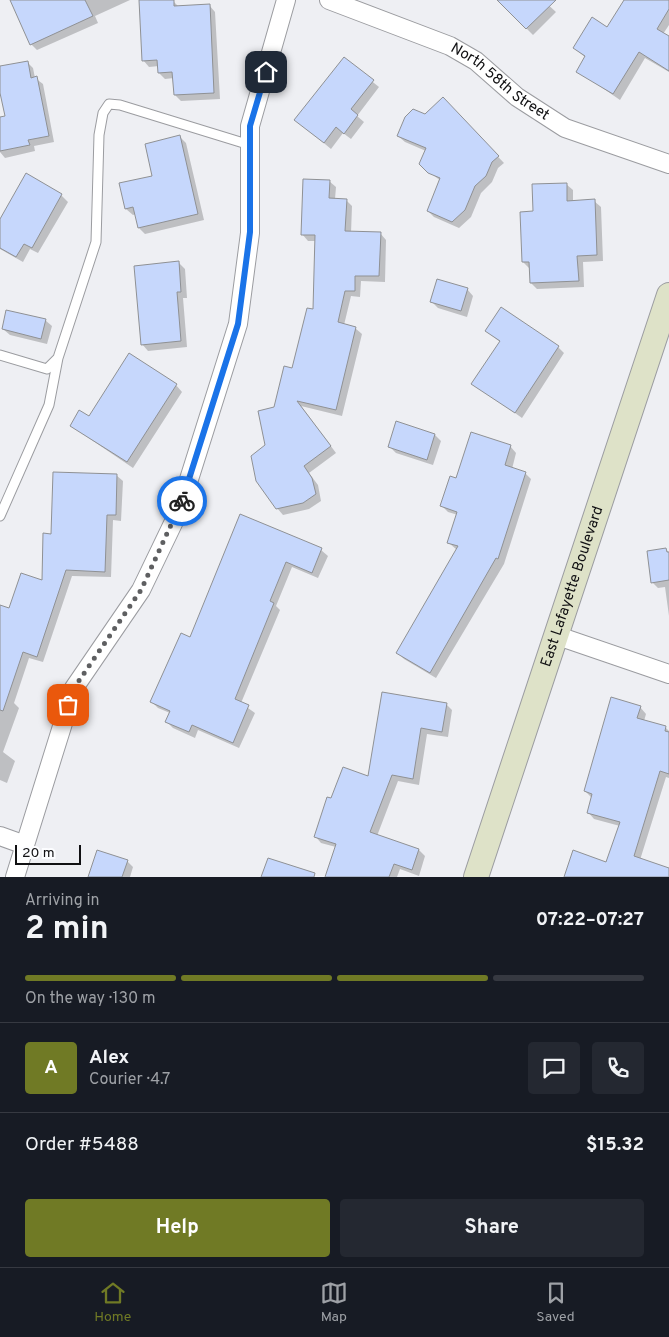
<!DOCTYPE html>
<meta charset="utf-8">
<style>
:root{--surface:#171b24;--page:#242831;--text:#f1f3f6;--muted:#9ea1a6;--line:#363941;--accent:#707a25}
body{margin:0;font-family:Overpass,sans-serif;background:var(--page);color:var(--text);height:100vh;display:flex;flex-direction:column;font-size:19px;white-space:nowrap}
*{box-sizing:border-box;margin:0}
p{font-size:16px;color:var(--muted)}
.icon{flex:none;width:28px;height:28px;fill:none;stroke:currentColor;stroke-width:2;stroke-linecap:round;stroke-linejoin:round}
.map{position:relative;height:877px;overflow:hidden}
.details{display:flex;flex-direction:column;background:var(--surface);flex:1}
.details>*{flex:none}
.scale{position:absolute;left:15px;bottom:12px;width:66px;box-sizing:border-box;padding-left:5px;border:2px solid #111113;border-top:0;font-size:14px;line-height:18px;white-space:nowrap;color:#111113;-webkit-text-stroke:4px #fcfdff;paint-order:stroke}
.pin{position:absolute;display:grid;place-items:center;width:42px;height:42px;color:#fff;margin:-21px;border-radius:10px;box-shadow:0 2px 8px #0006}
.courier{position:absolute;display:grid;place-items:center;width:50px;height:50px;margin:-25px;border:4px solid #1a73e8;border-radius:50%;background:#fff;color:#222;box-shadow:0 1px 6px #0007}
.head em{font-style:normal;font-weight:700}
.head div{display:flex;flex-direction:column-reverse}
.head{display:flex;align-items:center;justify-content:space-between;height:85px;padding:0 25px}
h1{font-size:32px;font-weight:700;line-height:38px}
.bar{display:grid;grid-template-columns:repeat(4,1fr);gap:8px 5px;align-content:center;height:60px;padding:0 25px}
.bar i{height:6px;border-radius:4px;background:var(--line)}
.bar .current{background:var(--accent)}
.bar p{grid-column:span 4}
.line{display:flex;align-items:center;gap:12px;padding:0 25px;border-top:1px solid var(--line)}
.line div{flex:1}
.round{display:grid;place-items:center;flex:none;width:52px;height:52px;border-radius:5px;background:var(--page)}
.button{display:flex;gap:10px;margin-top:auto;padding:10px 25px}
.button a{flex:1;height:58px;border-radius:5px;background:var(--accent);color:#fff;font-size:20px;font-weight:700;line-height:58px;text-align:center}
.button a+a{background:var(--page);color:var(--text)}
.dock{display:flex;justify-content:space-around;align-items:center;height:70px;border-top:1px solid var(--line);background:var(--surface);font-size:14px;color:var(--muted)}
.dock a{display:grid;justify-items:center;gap:2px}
.dock .current{color:var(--accent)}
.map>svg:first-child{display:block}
</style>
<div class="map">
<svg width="669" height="877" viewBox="0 0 669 877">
<rect width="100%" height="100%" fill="#eeeff3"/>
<path fill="#0003" d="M12,0H130L95,16L98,23L37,50L31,44Z
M498,0H543L556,12L533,35Z
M625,0H669V25L663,34L669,38V72L645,58L620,100L578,71L586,58L574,48L608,28Z
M174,2L179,7L209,5L215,12L220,99L181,101L175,95L174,78L165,79L159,73V66L149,67L143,60Z
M344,59L379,87L357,116L364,122L351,139L343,133L331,149L296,120Z
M27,62L33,68L35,78L43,84L54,142L34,146L35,151L5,158L0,152V118L6,117L0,87V68Z
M443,99L504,163L498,168L492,182L481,193L471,217L459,228L434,217L428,211L441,181L429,172L426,151L405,142L398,136Z
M180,137L186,143L204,220L145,234L139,228L136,214L133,215L126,209L153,177Z
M27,175L61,195L68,202L38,253L30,249L23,262L0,249V222Z
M329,181L336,187L335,199L346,200L352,206L351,233H380L386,240L385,282L361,281L360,297L351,296L344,325L355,328L362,334L342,416L301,406L336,453L309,473L318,485L321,501L309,509L283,515L277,508L267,445L275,408L293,370L314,310L316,241H308L302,234Z
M566,184L573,190V202L594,201L601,207L603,261L583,262L584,287L537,289L531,283L529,268L523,262L534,212Z
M179,263L185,269L187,298H183L187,347L148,351L142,344Z
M467,289L473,296L467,317L438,308L432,302Z
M45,320L52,326L47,344L10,335L3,329Z
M486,331L558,347L564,353L522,418L473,383L500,342Z
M176,385L182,392L133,468L71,426Z
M435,435L441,441L433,465L396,453L390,447Z
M510,446L516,453L512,469L525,473L531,479L504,564L436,678L404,659L398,653L457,550L449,543L458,515L448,512L442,506Z
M116,475L123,481L121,521L113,520L111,577L72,576L43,662L29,658L14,703L19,708L3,752L15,761L7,783L0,780V606L10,610L43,582L53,535Z
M241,516L321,550L328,556L318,578L292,567L276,606L280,610L241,703L255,713L239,748L198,730L195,738L173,728L167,722L170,713L158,708L152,702L190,639Z
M666,549L669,553V616L665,587L658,588L652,582Z
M446,704L452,710L448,737L427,734L419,785L398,781L377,836L419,850L425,856L419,876L400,869L397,877H326L336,847L321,843L315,836L332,800L369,778Z
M640,707L646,714L644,721L666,728L669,731V778L666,777L640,860L669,871V877L607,863L620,826L594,819L588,812L592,798L585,791Z
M127,861L133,867L130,877H89Z"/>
<path fill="#c6d7fc" stroke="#8f9194" d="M10,0H85L93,16L30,45Z
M139,0H174V6L210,4L214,93L174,95L172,72L158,73L157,60L142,61Z
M497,0H556L526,29Z
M624,0H669V9L657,29L669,36V71L639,52L613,94L576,72L585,56L573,48L592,17L607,27Z
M344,57L374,80L351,109L358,115L344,134L336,127L324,143L294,120Z
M28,61L31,78L37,76L49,136L28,140L30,145L0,151V117L5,116L0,93V66Z
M443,97L499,156L492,162L486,176L475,186L465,210L452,222L427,211L440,178L428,173L419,164L426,148L397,136L405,117L413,109L425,114Z
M180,135L198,214L138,228L133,207L125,209L119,183L152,176L145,144Z
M26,173L62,194L32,248L24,244L16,257L0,248V219Z
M303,179L330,180L329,198L347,199L345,231L381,232L379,276H355V291H345L338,322L356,327L336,410L297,401L331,446L304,466L312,478L316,494L303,503L276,509L256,481L251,456L265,445L258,411L274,407L284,366L292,368L307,308L313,309L315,235H301Z
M567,183V201L595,199L597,255L577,256L579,281L530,283L529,262H522L520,212L533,211L532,184Z
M179,261L181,292H177L181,341L141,345L134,266Z
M437,279L468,288L461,311L430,302Z
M501,307L559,346L515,413L471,384L500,341L485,331Z
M6,310L46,319L41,339L2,329Z
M129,353L177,384L127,462L70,426L79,410L89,416Z
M396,421L435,434L427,460L388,447Z
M471,432L511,445L505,465L526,472L498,559L496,558L430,673L396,653L458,546L447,543L457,512L440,506L450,476L456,478Z
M53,472L117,474L116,515H107L105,572L66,570L37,657L23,652L3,711L0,710V605L9,608L21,573L42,580L43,533L51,534Z
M240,514L322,548L312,573L286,562L270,601L274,603L235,699L249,705L233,743L192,725L189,732L165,722L170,711L150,702L181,633L190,637Z
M666,548L667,552H669V580L651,583L647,551Z
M382,692L447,703L442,732L421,728L413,779L392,775L370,832L419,849L412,870L394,864L389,877H325L336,844L314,837L327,797L331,798L343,767L368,776Z
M611,697L641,706L637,718L666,726L665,731L669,732V774L660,771L634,856L669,868V877H564L573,850L606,862L620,822L587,813L592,794L584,791Z
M97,850L128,860L122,877H88Z
M268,858L315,873L314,877H261Z"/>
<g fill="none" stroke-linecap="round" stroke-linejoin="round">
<g stroke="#9b9ca0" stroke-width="11">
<path id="lane" d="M0,355L47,369L58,358L96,242L99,135L103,113L109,104L120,105L250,145
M0,516L49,405L58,358"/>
</g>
<g stroke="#9b9ca0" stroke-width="20">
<g id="street">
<path id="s1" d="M329,0L450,46L476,61L517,97L565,128L669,164"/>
<path d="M555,635L669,674"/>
<path d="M0,836L25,845"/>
<path d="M15,877L74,688L141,590L179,511L238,324L250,233V126L286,0"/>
</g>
</g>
<g stroke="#9b9ca0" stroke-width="26">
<g id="secondary">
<path id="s2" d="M476,877L669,295"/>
</g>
</g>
<use href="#lane" stroke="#fff" stroke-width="9"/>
<use href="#street" stroke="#fff" stroke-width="18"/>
<use href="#secondary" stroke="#dee2c8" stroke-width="24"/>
</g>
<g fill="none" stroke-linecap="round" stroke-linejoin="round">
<path stroke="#5e5f61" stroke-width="5" stroke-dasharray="0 9" d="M68,705L74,688L141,590L182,501"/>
<path stroke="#1a73e8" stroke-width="6" d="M182,501L238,324L250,232V126L266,72"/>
</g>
<g text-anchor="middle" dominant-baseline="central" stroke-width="4" stroke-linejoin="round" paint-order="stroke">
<g font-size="15" fill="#111113" stroke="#fcfdff">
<text stroke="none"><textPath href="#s1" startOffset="191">North 58th Street</textPath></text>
<text stroke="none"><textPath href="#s2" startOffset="306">East Lafayette Boulevard</textPath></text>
</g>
</g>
</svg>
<div class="scale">20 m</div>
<div class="pin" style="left:68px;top:705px;background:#ea580c"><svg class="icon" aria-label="bag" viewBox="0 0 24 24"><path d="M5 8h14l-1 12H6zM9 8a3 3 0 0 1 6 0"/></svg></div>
<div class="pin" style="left:266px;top:72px;background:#1f2937"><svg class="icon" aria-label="home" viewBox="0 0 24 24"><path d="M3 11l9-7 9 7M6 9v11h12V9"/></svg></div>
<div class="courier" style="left:182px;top:501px"><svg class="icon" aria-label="bike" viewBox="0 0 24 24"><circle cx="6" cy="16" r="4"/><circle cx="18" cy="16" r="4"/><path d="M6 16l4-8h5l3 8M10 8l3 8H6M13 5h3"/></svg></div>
</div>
<section class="details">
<div class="head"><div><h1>2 min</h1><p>Arriving in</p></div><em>07:22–07:27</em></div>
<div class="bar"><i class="current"></i><i class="current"></i><i class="current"></i><i></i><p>On the way · 130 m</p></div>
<div class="line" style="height:90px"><b class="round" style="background:var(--accent);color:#fff">A</b><div><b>Alex</b><p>Courier · 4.7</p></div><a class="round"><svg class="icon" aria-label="chat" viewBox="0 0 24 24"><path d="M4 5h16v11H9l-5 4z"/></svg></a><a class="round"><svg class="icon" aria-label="phone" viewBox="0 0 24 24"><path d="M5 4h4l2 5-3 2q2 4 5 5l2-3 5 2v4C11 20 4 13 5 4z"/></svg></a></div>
<div class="line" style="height:65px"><div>Order #5488</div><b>$15.32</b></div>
<div class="button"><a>Help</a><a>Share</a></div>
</section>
<nav class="dock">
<a class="current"><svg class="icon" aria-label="home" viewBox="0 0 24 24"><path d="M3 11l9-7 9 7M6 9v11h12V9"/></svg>Home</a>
<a><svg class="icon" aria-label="map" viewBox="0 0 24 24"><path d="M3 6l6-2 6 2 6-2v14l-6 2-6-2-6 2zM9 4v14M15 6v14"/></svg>Map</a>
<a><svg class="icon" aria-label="saved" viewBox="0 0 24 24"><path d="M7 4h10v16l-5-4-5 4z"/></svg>Saved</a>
</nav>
